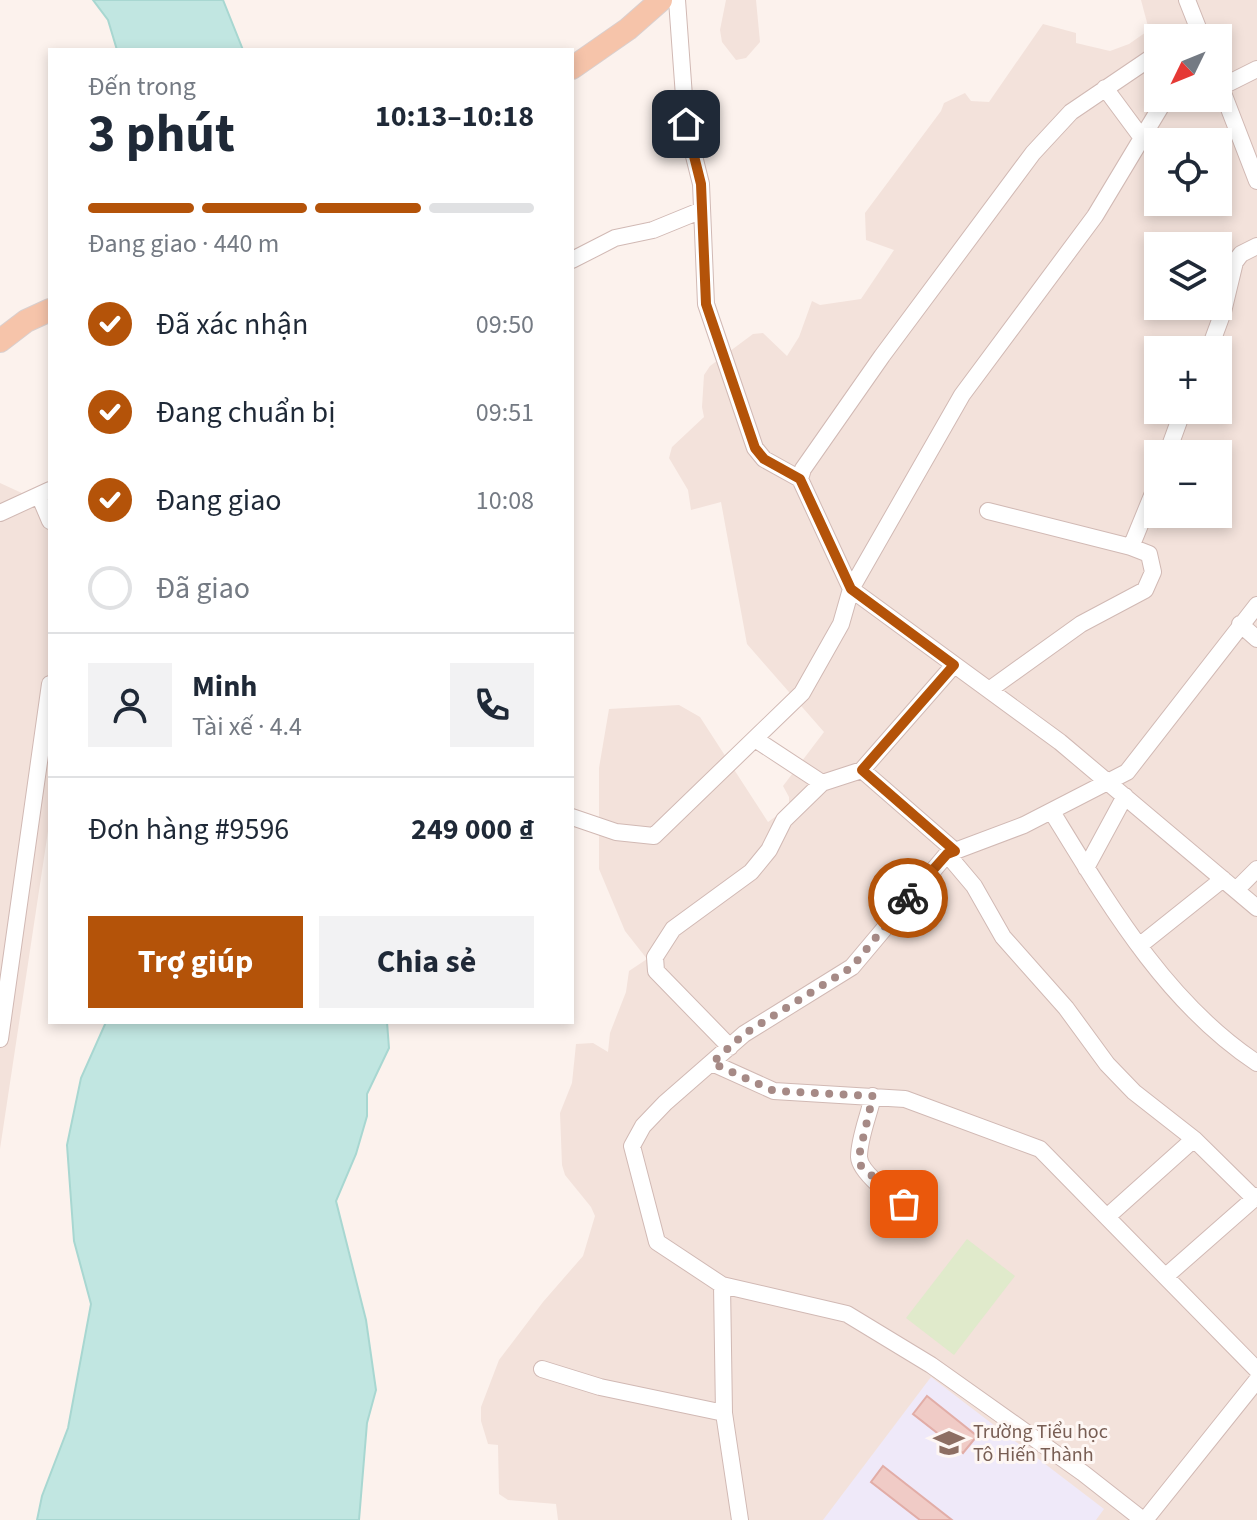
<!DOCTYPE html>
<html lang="vi">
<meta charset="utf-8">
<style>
:root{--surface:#fff;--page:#f2f2f3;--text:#1f2937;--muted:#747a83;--line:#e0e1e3;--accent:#b45309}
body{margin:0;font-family:"Source Sans 3",sans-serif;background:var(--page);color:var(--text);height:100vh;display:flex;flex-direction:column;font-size:30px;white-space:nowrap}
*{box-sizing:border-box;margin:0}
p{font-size:26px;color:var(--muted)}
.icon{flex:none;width:44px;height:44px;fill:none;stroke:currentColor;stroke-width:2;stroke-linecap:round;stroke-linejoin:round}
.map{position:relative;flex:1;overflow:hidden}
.drawer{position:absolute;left:48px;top:48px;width:526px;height:976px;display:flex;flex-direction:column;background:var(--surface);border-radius:0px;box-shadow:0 4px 12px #0003}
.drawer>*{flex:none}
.needle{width:52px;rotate:227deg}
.fabs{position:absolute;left:1144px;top:24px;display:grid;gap:16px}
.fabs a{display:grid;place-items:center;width:88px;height:88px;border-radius:0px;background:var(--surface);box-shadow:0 4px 12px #0003;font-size:40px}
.pin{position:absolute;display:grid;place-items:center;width:68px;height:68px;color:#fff;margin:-34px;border-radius:16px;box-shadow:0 4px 12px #0006}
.courier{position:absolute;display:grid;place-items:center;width:80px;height:80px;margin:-40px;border:6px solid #b45309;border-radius:50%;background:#fff;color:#222;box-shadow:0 2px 10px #0007}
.head em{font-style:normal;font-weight:700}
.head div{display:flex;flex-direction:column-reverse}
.head{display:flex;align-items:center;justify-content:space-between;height:136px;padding:0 40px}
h1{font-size:52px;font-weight:700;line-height:60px}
.bar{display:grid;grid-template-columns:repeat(4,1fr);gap:12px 8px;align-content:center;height:96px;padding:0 40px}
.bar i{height:10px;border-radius:6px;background:var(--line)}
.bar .on{background:var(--accent)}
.bar p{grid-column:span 4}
.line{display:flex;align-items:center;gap:20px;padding:0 40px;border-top:2px solid var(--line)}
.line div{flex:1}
.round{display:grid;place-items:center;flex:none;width:84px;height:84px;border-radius:0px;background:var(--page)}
ol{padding:0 40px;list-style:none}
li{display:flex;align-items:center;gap:24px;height:88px}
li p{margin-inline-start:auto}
li .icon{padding:8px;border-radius:50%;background:var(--accent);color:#fff;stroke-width:4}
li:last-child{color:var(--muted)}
li i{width:44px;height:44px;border:4px solid var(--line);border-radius:50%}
.action{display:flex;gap:16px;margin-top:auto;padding:16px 40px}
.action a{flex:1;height:92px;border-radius:0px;background:var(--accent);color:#fff;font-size:32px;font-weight:700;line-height:92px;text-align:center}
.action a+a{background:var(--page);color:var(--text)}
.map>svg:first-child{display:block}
</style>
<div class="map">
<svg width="1257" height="1520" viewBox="0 0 1257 1520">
<rect width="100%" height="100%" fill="#fcf2ed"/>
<path fill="#f3e2db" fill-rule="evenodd" d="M726,0H756L760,42L746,58L736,60L722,42L720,30Z
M1141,0H1257V1520H558L556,1504L508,1500L499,1494L498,1445L488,1444L481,1421V1407L499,1360L543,1302L583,1256L595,1216L591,1207L565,1175L562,1165L560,1113L572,1083L576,1044L593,1043L608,1052L610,1033L626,992L629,971L647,959L625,931L599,869V768L609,709L679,705L700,717L768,822L789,807V797L783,786L824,732L747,644L721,502L691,510L688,490L669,458L672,447L704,417L702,407L704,375L710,366L753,334L763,333L787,356L799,337L812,301L820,305L861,299L894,250L866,240L865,213L941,111L944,103L965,93L971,101L989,102L1043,24L1076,33V43L1110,51L1129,44L1149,30ZM1158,38H1218V98H1158ZM1158,142H1218V202H1158ZM1158,246H1218V306H1158ZM1158,350H1218V410H1158ZM1158,454H1218V514H1158Z
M0,483L50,506V818L0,1149Z"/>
<path fill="#efe9f9" d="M931,1377L1104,1509L1096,1520H823Z"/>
<path fill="#e0eacb" d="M967,1239L1015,1276L954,1355L906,1318Z"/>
<path fill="#c1e6e1" stroke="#a8d7d1" stroke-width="2" d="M93,0H223L243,50H117L108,20Z
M106,1022H387L389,1048L367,1094V1116L356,1154L336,1201L366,1320L376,1390L367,1423L359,1520H37L42,1496L68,1428L91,1304L74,1241L67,1145L81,1078Z"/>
<path fill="#f0cbc6" stroke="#e2ada7" stroke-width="2" d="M927,1396L977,1436L963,1453L913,1414Z
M883,1466L952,1520H920L871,1482Z"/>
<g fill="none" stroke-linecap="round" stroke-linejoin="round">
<g stroke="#d1b9b4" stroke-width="18">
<path id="minor" d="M677,0L686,124L701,184L706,304L755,448L764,459L800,479L851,589L1060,742L1257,908
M1187,0L1202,38
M1218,80L1257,181
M1221,87L1257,69
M1105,88L1142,138
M572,260L615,238L653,230L702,210
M1209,350L1223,312L1235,262L1241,254L1257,246
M1167,454L1183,410
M800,479L803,469L882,356L1033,153L1071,112L1158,53
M39,495L50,521
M988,511L1131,547L1149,554L1153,572L1145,590L1081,624L989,690
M0,513L50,490
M1131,547L1158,481
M1240,624L1257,639
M755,739L822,783
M862,770L955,851
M1052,812C1108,903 1166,1003 1257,1063
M572,817L616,832L654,836L802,693L841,624L851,589L962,395L1095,216L1166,98
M947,854L974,886L1003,937L1066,1008L1107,1064L1134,1092L1194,1139L1254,1198
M1086,868L1125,796
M1236,890L1257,869
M1139,946L1223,879
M0,1039L50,684
M730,1047L656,971L655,957L673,929L751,872L769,850L784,820L822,783L862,770L954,665
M712,1063L774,1091L905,1099L1040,1149L1257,1370
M873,1096C869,1115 859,1138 859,1157C860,1176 906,1206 921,1218
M1108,1216L1194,1139
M1166,1276L1257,1196
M722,1285L724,1413L740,1520
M542,1369L600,1387L724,1413
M1143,1520L1083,1473L931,1365L847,1314L722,1285L657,1242L632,1146L643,1126L665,1103L744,1034L852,967L947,854L1024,825L1127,772L1257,605
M1145,1520L1257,1380"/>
</g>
<g stroke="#d9cfce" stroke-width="24">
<path id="major" d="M572,68L628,29L661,0
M0,341L26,321L50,310"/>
</g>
<use href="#minor" stroke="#fff" stroke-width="16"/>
<use href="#major" stroke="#f6c4aa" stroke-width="22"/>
</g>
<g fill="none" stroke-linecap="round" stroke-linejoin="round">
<path stroke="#a68a86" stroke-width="8" stroke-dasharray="0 14.4" d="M904,1204L861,1166L860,1151L873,1096L774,1091L712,1063L744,1034L852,967L908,898"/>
<path stroke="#b45309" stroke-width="10" d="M686,124L701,184L706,304L755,448L764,459L800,479L851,589L954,665L862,770L955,851L947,854L908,898"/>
</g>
<defs>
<g id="school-bare" transform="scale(2.4)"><path d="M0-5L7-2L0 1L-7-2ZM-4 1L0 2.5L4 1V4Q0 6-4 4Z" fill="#8d6e63" stroke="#fef7f4" stroke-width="2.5" paint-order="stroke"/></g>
</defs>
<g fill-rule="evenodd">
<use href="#school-bare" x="949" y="1443"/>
</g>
<g text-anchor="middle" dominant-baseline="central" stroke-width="6" stroke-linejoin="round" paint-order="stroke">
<g font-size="20" fill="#785e54" stroke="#fef7f4" text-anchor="start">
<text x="973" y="1432">Trường Tiểu học<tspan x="973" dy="23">Tô Hiến Thành</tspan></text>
</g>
</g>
</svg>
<div class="fabs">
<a><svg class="needle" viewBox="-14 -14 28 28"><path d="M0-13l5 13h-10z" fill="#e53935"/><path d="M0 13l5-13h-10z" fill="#747a83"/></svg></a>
<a><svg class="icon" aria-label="locate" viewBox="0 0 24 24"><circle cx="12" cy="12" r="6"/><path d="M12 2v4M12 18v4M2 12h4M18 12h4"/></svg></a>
<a><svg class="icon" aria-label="layers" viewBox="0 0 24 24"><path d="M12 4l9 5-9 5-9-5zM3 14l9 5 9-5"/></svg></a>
<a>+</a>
<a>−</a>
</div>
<div class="pin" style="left:904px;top:1204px;background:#ea580c"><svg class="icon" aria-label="bag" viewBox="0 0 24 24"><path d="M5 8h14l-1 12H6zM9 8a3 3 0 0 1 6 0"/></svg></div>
<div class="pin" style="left:686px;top:124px;background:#1f2937"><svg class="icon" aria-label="home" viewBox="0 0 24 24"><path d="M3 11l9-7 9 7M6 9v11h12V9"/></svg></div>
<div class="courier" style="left:908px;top:898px"><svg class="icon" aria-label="bike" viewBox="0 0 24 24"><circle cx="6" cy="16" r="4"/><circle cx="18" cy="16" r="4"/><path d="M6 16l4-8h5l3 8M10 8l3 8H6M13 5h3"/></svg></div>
<section class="drawer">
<div class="head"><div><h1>3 phút</h1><p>Đến trong</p></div><em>10:13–10:18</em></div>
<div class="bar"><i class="on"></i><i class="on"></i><i class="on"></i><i></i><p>Đang giao · 440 m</p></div>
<ol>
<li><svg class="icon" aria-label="check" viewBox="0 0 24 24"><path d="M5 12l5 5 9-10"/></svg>Đã xác nhận<p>09:50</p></li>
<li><svg class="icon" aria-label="check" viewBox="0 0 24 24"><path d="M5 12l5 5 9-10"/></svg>Đang chuẩn bị<p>09:51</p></li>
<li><svg class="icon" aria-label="check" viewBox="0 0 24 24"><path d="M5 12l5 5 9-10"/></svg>Đang giao<p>10:08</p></li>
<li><i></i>Đã giao</li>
</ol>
<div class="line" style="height:144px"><a class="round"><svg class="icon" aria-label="person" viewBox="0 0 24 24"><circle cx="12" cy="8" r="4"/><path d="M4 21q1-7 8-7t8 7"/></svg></a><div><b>Minh</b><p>Tài xế · 4.4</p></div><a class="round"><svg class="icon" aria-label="phone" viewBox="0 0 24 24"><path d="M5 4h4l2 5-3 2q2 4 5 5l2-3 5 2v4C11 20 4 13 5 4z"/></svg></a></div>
<div class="line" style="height:104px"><div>Đơn hàng #9596</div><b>249 000 ₫</b></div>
<div class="action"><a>Trợ giúp</a><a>Chia sẻ</a></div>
</section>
</div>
